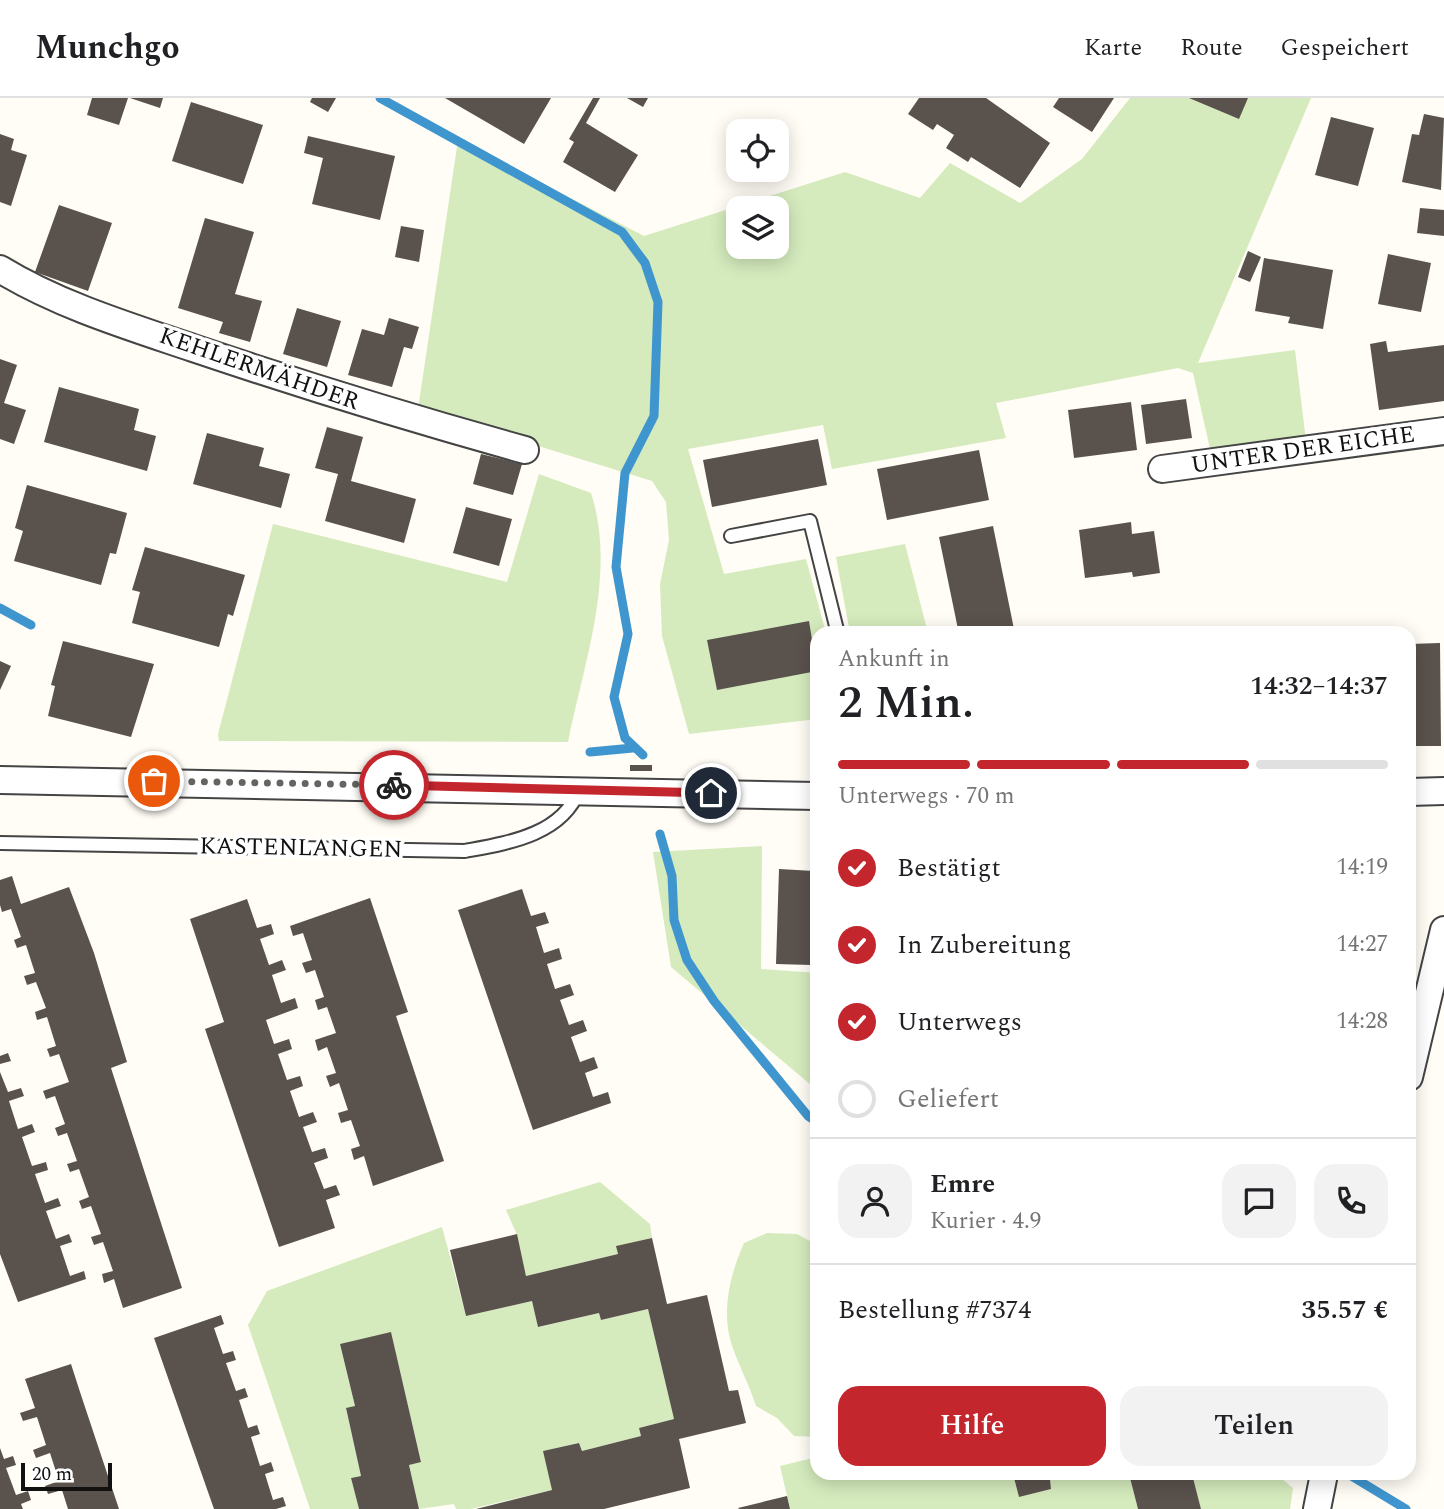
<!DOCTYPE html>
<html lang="de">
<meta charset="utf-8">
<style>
:root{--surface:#fff;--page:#f2f2f2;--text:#202124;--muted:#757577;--line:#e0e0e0;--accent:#c4262e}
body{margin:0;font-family:Spectral,serif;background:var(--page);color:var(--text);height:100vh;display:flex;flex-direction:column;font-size:26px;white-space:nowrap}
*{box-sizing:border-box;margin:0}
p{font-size:23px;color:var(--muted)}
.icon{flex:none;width:38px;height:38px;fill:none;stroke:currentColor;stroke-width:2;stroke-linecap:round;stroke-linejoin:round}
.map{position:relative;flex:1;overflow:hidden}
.details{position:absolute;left:810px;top:528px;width:606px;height:854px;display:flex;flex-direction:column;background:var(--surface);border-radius:21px;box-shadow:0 4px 18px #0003}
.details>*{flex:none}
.fabs{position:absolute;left:726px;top:21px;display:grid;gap:14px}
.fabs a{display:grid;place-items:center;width:63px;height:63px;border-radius:14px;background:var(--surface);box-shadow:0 4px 18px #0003;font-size:35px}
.scale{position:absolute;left:21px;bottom:18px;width:91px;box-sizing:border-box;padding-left:7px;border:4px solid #111;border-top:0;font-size:19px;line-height:24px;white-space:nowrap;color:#111;-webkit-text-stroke:5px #fff;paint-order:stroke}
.pin{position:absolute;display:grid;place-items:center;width:60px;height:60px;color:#fff;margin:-30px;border:4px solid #fff;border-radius:50%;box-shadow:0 2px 7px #0007}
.courier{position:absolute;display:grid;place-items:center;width:70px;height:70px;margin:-35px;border:5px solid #c4262e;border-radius:50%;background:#fff;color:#222;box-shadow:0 2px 9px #0007}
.head em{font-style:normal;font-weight:600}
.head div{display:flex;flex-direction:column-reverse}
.head{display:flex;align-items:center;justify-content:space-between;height:119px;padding:0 28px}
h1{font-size:46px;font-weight:600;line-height:52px}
.bar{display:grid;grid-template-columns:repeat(4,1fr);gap:10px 7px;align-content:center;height:84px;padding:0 28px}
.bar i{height:9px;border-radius:5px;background:var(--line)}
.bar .current{background:var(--accent)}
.bar p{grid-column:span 4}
.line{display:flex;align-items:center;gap:18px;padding:0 28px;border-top:2px solid var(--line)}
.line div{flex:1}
.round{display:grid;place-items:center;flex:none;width:74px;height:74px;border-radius:21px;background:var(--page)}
ol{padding:0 28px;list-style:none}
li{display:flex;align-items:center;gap:21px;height:77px}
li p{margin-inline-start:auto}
li .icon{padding:7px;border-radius:50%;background:var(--accent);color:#fff;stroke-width:4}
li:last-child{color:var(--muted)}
li i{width:38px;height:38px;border:4px solid var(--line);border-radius:50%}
.primary-button{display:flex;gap:14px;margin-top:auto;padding:14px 28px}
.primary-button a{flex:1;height:80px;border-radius:21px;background:var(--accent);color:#fff;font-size:28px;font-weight:600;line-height:80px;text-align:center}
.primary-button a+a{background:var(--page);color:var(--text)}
header{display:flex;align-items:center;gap:42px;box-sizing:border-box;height:98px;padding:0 35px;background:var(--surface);border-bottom:2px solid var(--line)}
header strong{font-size:33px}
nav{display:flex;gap:38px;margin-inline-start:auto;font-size:24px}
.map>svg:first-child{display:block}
</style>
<header>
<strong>Munchgo</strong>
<nav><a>Karte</a><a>Route</a><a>Gespeichert</a></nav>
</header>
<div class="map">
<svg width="1444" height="1411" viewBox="0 0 1444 1411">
<rect width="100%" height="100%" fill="#fffdf5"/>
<path fill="#d5ebbd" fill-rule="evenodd" d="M1130,0H1311L1198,265L1295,252L1306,343L1210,351L1193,275L1178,270L996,305L1006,340L832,371L823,327L688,351L724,476L806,461L826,535L817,536V621L689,636L662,538L660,486L669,442L666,404L652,383L418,311L458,42L644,138L845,74L920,100L950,65L1020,105L1082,61ZM738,110H777V149H738Z
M539,376L591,395C617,475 584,564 568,644L219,643L218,636L273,426L507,484Z
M905,446L928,535H850L836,459Z
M762,748L761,871L817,875V992L671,869L653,754Z
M600,1084L650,1126L652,1140L617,1148L618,1156L526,1178L517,1137L506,1112Z
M442,1129L466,1218L532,1203L539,1229L599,1215L601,1222L648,1211L674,1321L639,1330L641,1338L582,1353L579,1345L544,1353L552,1392L471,1411H456L454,1406L419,1411L409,1367L421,1363L391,1235L340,1247L355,1308L346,1311L361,1378L351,1380L359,1411H310L248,1227L267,1193Z
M767,1135L797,1136L817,1147V1339L794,1338L777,1320L756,1308C749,1285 736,1263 730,1241C722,1209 731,1174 744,1145Z
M817,1359V1376H1013L1019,1399L1051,1391L1050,1381L1070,1376H1129L1138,1411H790L780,1368Z
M1192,1376H1276L1293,1390L1290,1411H1201Z"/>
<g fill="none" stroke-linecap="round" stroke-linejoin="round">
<path stroke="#3f96cf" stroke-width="9" d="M380,0L622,134L645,165L658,204L654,318L625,375L616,469L628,536L614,599L625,640L643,657
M0,510L31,527
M590,654L633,650
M660,736L672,778L674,822L687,862L714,903L808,1018L817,1024
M1348,1376L1406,1411"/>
</g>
<path fill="#5a524d" d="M92,0H128L119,27L87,17Z
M130,0H163L160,10Z
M312,0H336L328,14L310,4Z
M445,0H551L524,46Z
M593,0H600L586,25L638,57L615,94L563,64L574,44L569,41Z
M627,0H648L643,9Z
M919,0H986L1050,45L1020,90L971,59L968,64L946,50L954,37L937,26L933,32L908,16Z
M1059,0H1114L1092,34L1053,9Z
M1189,0H1248L1239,21Z
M191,4L263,27L243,86L172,63Z
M1424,16L1444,20L1441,92L1402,84L1412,36L1419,37Z
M1331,19L1374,30L1358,88L1315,77Z
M0,36L14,41L11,52L27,57L11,108L0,104Z
M308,38L395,58L380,122L312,106L323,60L304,55Z
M59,107L112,125L88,193L35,174Z
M1420,110L1444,112V138L1417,135Z
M205,120L254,134L235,196L262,203L250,244L219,235L223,224L178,210Z
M401,128L424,132L419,164L395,159Z
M1248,153L1261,159L1250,184L1238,179Z
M1388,156L1431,165L1421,214L1378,206Z
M1264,160L1333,172L1323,231L1288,225L1290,219L1255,213Z
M297,210L341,223L327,269L283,256Z
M389,220L419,229L412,251L404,249L392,289L348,277L362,231L384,237Z
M1386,243L1388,254L1444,247V303L1379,312L1370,246Z
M0,261L17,267L4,305L26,312L14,346L0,341Z
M59,289L139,311L134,332L156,338L147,373L44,344Z
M1186,301L1192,340L1146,346L1141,307Z
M1131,304L1137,352L1074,360L1068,312Z
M327,329L363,339L351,383L416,401L404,445L325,423L338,376L315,370Z
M207,335L264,350L259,368L290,376L281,410L193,386Z
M818,341L827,387L712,409L703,362Z
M979,352L989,402L887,422L877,371Z
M481,356L522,366L513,397L473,386Z
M27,387L127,415L116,456L110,455L101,487L14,463L23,433L15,430Z
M466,409L512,421L499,468L453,455Z
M1131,424L1132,436L1154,433L1160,475L1133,479L1132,474L1085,480L1079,432Z
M993,428L1014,531L992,536H959L939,439Z
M145,449L245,477L233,518L228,516L219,549L132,525L140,494L132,492Z
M809,523L817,573L717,592L707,542Z
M63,543L154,566L131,639L48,618L55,588L51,587Z
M1440,545L1441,648H1409V546Z
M0,563L11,568L0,592Z
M630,667H652V673H630Z
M779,771L814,773L811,867L776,866Z
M12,778L21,806L69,789L94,855L127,964L111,970L182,1190L123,1210L114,1181L104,1185L102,1176L113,1173L103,1144L94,1147L91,1139L101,1136L91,1108L82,1111L79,1103L89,1099L79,1071L70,1074L67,1066L77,1063L67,1035L58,1038L55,1030L65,1026L55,998L46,1001L43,993L69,984L59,956L50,959L47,951L56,948L47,919L37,922L35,914L46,910L36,884L27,887L24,878L35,875L26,847L17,850L14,842L21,839L11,811L2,814L0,807V782Z
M522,791L531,818L545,814L549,825L536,829L544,855L559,850L562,861L547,866L555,891L570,886L574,897L560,902L569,927L583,922L587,933L571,939L580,964L594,959L598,970L585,975L593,999L608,994L611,1005L533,1032L458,812Z
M370,800L408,914L396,918L444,1063L373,1088L364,1058L354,1062L351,1051L360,1048L351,1022L341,1025L338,1015L348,1012L339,985L330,989L326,978L336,975L327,949L318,953L315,942L336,935L327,909L318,912L315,902L324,899L315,872L306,875L302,865L312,862L303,835L293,838L290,828Z
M247,801L257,830L271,826L274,836L260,841L269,867L282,862L286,872L272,877L281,905L295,900L298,910L266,922L274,946L289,941L292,951L278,956L287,982L300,978L303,988L290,993L299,1019L313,1014L317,1024L303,1029L312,1054L325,1050L328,1060L314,1065L324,1091L336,1087L340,1097L326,1102L335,1130L279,1149L205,931L224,924L190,821Z
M8,955L11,963L0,966V958Z
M0,974L8,994L21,990L24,998L9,1003L18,1031L32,1026L35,1034L22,1039L32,1068L46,1064L48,1072L35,1076L45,1105L58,1100L61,1108L46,1113L56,1141L69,1136L72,1144L60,1148L70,1178L84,1173L86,1181L18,1204L0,1156Z
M517,1136L526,1178L618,1156L616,1148L652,1140L667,1206L707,1197L729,1293L738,1292L746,1325L679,1341L690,1390L604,1411H476L552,1392L543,1353L579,1345L582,1353L641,1338L639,1330L674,1321L648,1211L601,1222L599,1215L538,1229L532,1203L466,1218L450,1152Z
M221,1217L224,1226L214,1230L223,1256L233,1253L236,1262L226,1265L236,1293L245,1290L248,1299L239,1302L248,1330L257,1327L260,1336L251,1339L260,1368L271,1364L274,1373L265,1376L273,1402L283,1399L286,1408L276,1411H214L154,1240Z
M391,1234L421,1364L409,1367L419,1411H359L351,1380L361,1378L346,1310L355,1308L340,1246Z
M71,1266L80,1294L119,1411H68L62,1392L48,1396L45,1388L59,1383L50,1355L36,1360L33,1352L46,1347L37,1319L23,1323L20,1315L35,1310L25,1281Z
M0,1350L4,1361L13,1358L16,1367L6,1370L16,1397L28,1393L31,1402L21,1406L23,1411H0Z
M1013,1376H1067L1050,1381L1051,1391L1019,1399Z
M1129,1376H1192L1201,1411H1138Z
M787,1398L790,1411H739L738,1410Z"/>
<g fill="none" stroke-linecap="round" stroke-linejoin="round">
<g stroke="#444" stroke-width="16">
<path id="lane" d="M731,438L810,423L838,536
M0,745L465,753C508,745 562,737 579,692"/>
</g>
<g stroke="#444" stroke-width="30">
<path id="street" d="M0,171C59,207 128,228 193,250C303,287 413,321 525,352
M1162,371L1444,333
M0,682L817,698
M1409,694L1444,693
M1409,979L1444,832
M1317,1411L1324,1376"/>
</g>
<use href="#lane" stroke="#fff" stroke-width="12"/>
<use href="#street" stroke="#fff" stroke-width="26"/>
</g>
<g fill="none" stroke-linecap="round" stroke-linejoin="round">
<path stroke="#646461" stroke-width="7" stroke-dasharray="0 12.6" d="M154,683L394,687"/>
<path stroke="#c4262e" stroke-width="9" d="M394,687L711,695"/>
</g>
<g text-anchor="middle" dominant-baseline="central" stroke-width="7" stroke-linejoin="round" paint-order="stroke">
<g font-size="24" fill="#111" stroke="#fff">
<text transform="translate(259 271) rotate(19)">KEHLERMÄHDER</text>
<text transform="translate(1303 352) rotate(-8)">UNTER DER EICHE</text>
<text transform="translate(301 750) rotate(1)">KASTENLANGEN</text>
</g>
</g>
</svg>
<div class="fabs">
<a><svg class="icon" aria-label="locate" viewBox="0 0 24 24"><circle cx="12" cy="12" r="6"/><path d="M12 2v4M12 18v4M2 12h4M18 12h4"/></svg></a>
<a><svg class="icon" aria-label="layers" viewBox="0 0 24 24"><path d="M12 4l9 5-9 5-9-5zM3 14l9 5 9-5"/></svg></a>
</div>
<div class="scale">20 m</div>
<div class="pin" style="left:154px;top:683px;background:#ea580c"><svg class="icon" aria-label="bag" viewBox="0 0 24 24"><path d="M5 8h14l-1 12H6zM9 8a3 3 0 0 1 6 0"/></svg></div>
<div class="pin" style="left:711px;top:695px;background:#1f2937"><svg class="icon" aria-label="home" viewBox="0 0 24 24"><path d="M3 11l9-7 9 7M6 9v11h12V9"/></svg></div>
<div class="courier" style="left:394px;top:687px"><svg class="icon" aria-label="bike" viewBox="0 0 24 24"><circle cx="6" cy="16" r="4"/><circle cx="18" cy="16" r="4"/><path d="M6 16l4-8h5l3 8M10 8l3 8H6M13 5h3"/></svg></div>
<section class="details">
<div class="head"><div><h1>2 Min.</h1><p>Ankunft in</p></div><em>14:32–14:37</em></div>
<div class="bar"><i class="current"></i><i class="current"></i><i class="current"></i><i></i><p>Unterwegs · 70 m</p></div>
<ol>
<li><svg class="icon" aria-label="check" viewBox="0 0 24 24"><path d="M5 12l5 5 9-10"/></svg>Bestätigt<p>14:19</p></li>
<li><svg class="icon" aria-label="check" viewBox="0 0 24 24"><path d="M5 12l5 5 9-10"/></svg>In Zubereitung<p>14:27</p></li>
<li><svg class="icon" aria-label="check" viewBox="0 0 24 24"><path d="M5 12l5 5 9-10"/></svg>Unterwegs<p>14:28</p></li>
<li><i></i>Geliefert</li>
</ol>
<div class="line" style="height:126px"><a class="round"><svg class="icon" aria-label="person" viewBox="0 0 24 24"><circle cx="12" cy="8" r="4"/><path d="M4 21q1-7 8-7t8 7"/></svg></a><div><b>Emre</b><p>Kurier · 4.9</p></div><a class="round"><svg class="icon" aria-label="chat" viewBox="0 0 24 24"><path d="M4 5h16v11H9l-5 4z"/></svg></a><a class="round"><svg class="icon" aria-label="phone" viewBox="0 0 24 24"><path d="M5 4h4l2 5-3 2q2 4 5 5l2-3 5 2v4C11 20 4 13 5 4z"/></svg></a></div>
<div class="line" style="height:91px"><div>Bestellung #7374</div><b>35.57 €</b></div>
<div class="primary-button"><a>Hilfe</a><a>Teilen</a></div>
</section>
</div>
